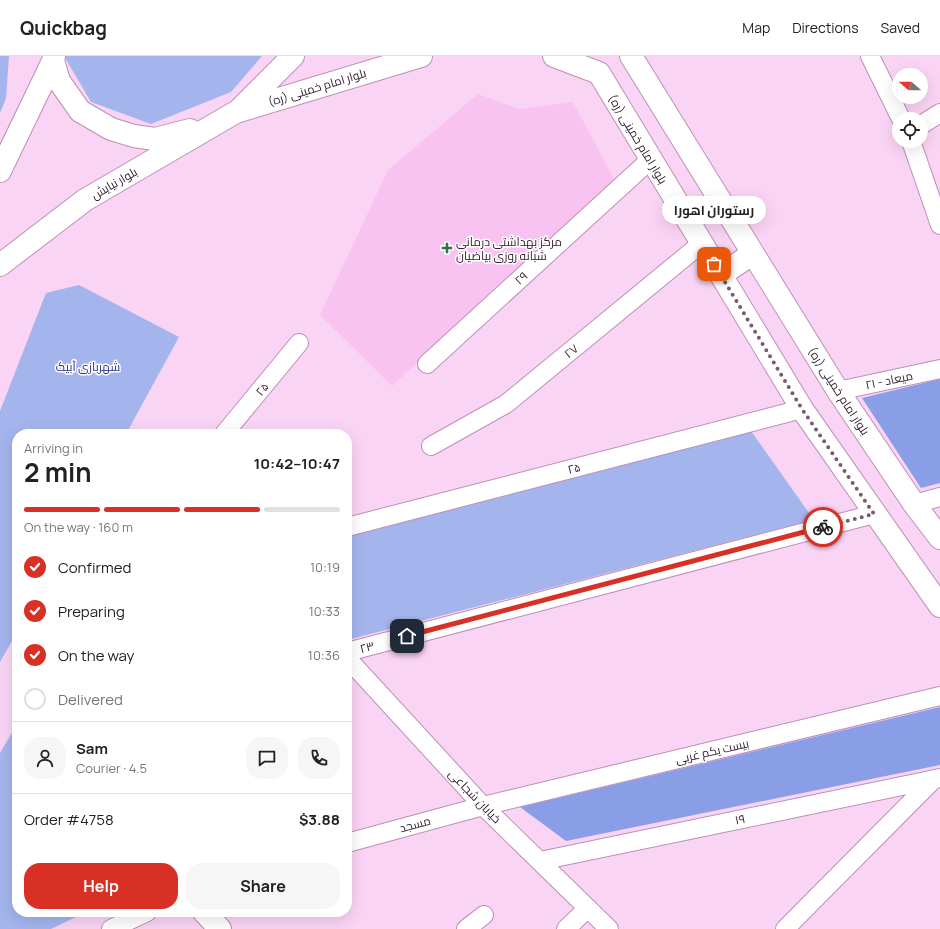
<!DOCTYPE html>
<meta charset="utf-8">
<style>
:root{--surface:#fff;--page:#f6f6f6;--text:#222;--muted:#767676;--line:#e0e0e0;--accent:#d93025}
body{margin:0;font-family:Manrope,Cairo,sans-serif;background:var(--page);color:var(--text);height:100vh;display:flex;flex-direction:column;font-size:15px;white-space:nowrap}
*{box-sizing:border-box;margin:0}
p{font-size:13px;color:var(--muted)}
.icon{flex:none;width:22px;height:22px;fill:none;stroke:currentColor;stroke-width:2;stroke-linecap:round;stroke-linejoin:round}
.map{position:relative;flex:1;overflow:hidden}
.panel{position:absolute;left:12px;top:373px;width:340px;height:488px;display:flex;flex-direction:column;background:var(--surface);border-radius:16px;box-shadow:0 4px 16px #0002}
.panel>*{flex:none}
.needle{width:26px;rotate:290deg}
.tools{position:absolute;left:892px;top:12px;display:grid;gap:8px}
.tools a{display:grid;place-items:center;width:36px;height:36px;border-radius:50%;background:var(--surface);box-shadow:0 4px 16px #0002;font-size:20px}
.pin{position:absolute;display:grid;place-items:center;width:34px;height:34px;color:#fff;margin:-17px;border-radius:8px;box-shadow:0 2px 6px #0006}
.courier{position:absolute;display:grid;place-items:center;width:40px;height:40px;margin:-20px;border:3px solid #d93025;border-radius:50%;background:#fff;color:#222;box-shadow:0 1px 5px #0007}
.bubble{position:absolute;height:28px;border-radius:14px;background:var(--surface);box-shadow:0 4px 16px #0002;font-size:13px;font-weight:700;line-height:28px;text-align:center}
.head em{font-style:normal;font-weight:700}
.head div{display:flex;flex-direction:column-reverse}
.head{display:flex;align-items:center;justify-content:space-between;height:68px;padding:0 12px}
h1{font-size:26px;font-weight:700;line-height:30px}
.bar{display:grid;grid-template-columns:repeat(4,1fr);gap:6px 4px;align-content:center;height:48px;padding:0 12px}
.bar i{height:5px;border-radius:3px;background:var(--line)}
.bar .active{background:var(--accent)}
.bar p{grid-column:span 4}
.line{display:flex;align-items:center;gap:10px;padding:0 12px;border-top:1px solid var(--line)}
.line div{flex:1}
.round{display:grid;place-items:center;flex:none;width:42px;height:42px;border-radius:16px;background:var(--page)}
ol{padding:0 12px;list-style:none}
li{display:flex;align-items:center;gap:12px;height:44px}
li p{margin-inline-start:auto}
li .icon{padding:4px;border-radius:50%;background:var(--accent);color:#fff;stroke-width:4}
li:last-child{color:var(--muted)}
li i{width:22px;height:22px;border:2px solid var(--line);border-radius:50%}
.action{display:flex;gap:8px;margin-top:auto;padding:8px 12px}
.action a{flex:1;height:46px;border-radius:16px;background:var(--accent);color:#fff;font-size:16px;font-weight:700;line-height:46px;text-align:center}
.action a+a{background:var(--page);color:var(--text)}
header{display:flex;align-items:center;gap:24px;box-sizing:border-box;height:56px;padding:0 20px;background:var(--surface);border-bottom:1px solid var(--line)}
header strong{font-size:19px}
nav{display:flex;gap:22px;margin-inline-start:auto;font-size:14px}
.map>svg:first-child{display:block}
</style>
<header>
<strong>Quickbag</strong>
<nav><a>Map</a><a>Directions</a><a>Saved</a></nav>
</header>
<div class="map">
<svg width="940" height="873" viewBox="0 0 940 873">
<rect width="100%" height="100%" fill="#fad4f4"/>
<path fill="#f8c3f0" d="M478,38L520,53L573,46L615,125L392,330L320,259L388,114Z"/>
<path fill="#a4b5ee" d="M0,0H9L6,42L0,57Z
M64,0H262L231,36L151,68L91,46Z
M79,229L179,281L126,378H17V576L0,606V355L46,237Z
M751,375L814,464L347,584V481Z
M17,668V856H86L51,873H0V697Z"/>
<path fill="#8a9ee8" d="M940,323V427L921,432L862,342Z
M940,651V709L566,785L520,751Z"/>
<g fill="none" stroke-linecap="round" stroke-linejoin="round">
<g stroke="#bc90b5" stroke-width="20">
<path id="minor" d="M870,0L901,63
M921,69L940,57
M911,85L940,169
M427,308L651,103
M838,335L940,313
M224,378L299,287
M431,390L506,348L702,187
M914,448L940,441
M347,471L802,353
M347,596L874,458
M347,602L483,750L609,873
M347,787L483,750L940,640
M540,805L940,722
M111,873L147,856
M466,873L484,859
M566,873L588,852
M785,873L934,723"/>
</g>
<g stroke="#bc90b5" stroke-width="24">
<path id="tertiary" d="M204,856L220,873"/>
</g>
<g stroke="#bc90b5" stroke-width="24">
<path id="secondary" d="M54,0L53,5L59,25L80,55L111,73L134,80L155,83L190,74
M554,0L599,17L802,353L940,550
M631,0L838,335L914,448L940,482
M240,53L293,0
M0,115L53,5
M0,209L85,144L236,56L421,0
M721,219L752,198"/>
</g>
<use href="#minor" stroke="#fff" stroke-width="18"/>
<use href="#tertiary" stroke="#fff" stroke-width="22"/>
<use href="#secondary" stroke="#fff" stroke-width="22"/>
</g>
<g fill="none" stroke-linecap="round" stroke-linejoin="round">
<path stroke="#755c71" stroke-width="4" stroke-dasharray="0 7.2" d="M714,208L802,353L874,458L823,471"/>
<path stroke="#d93025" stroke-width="5" d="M407,580L823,471"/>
</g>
<path fill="#2c7745" stroke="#fff" stroke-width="1.5" d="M445 186h4v4h4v4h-4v4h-4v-4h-4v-4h4z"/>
<g text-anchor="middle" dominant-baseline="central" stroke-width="3" stroke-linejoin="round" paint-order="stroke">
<g font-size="12" fill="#2d1c2b" stroke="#fff">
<text transform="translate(317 31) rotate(-17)">بلوار امام خمینی (ره)</text>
<text transform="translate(638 83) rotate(59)">بلوار امام خمینی (ره)</text>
<text transform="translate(114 127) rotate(-30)">بلوار نیایش</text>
<text transform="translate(521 222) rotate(-43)">۲۹</text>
<text transform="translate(571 295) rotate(-39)">۲۷</text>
<text transform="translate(889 324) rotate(-12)">۲۱ - میعاد</text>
<text transform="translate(262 333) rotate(-50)">۲۵</text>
<text transform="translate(839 335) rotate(57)">بلوار امام خمینی (ره)</text>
<text transform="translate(574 412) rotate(-15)">۲۵</text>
<text transform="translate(367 591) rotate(-15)">۲۳</text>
<text transform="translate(712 695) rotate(-13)">بیست یکم غربی</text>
<text transform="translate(475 740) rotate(46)">خیابان شجاعی</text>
<text transform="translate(740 763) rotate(-12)">۱۹</text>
<text transform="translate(415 768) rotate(-15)">مسجد</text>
</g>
<g font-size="12" fill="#2d1c2b" stroke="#fff" text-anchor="start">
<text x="456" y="185">مرکز بهداشتی درمانی<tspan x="456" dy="14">شبانه روزی بیاضیان</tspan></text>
</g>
<g font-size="12" fill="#263185" stroke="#fff">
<text x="88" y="310">شهربازی آبیک</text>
</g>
</g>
</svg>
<div class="tools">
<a><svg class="needle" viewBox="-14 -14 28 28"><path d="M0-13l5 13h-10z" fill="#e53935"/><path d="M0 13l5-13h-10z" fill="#767676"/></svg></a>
<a><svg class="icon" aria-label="locate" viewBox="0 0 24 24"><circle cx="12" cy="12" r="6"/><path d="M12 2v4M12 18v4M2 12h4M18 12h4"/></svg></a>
</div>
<div class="pin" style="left:714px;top:208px;background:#ea580c"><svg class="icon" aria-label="bag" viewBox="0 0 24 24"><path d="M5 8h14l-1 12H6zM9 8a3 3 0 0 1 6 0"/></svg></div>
<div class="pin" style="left:407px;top:580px;background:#1f2937"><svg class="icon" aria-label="home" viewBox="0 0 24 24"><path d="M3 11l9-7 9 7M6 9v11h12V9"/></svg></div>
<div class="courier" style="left:823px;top:471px"><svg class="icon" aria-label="bike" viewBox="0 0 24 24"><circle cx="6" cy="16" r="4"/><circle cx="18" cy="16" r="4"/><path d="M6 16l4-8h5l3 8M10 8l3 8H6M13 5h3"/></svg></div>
<div class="bubble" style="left:662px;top:140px;width:104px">رستوران اهورا</div>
<section class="panel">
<div class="head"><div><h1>2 min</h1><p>Arriving in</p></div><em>10:42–10:47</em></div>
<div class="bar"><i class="active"></i><i class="active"></i><i class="active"></i><i></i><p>On the way · 160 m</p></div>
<ol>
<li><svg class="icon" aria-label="check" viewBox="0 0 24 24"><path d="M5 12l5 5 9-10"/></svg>Confirmed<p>10:19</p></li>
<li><svg class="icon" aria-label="check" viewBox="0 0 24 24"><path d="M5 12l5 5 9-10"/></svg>Preparing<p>10:33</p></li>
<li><svg class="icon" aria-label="check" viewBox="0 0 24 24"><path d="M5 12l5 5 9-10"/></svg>On the way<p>10:36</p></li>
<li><i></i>Delivered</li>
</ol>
<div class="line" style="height:72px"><a class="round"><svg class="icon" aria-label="person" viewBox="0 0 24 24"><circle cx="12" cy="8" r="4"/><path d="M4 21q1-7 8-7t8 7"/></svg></a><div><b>Sam</b><p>Courier · 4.5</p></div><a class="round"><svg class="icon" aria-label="chat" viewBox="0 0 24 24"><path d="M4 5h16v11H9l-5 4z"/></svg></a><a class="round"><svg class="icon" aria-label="phone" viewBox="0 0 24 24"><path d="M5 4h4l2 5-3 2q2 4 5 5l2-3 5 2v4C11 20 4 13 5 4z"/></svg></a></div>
<div class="line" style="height:52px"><div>Order #4758</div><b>$3.88</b></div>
<div class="action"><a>Help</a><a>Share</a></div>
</section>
</div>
